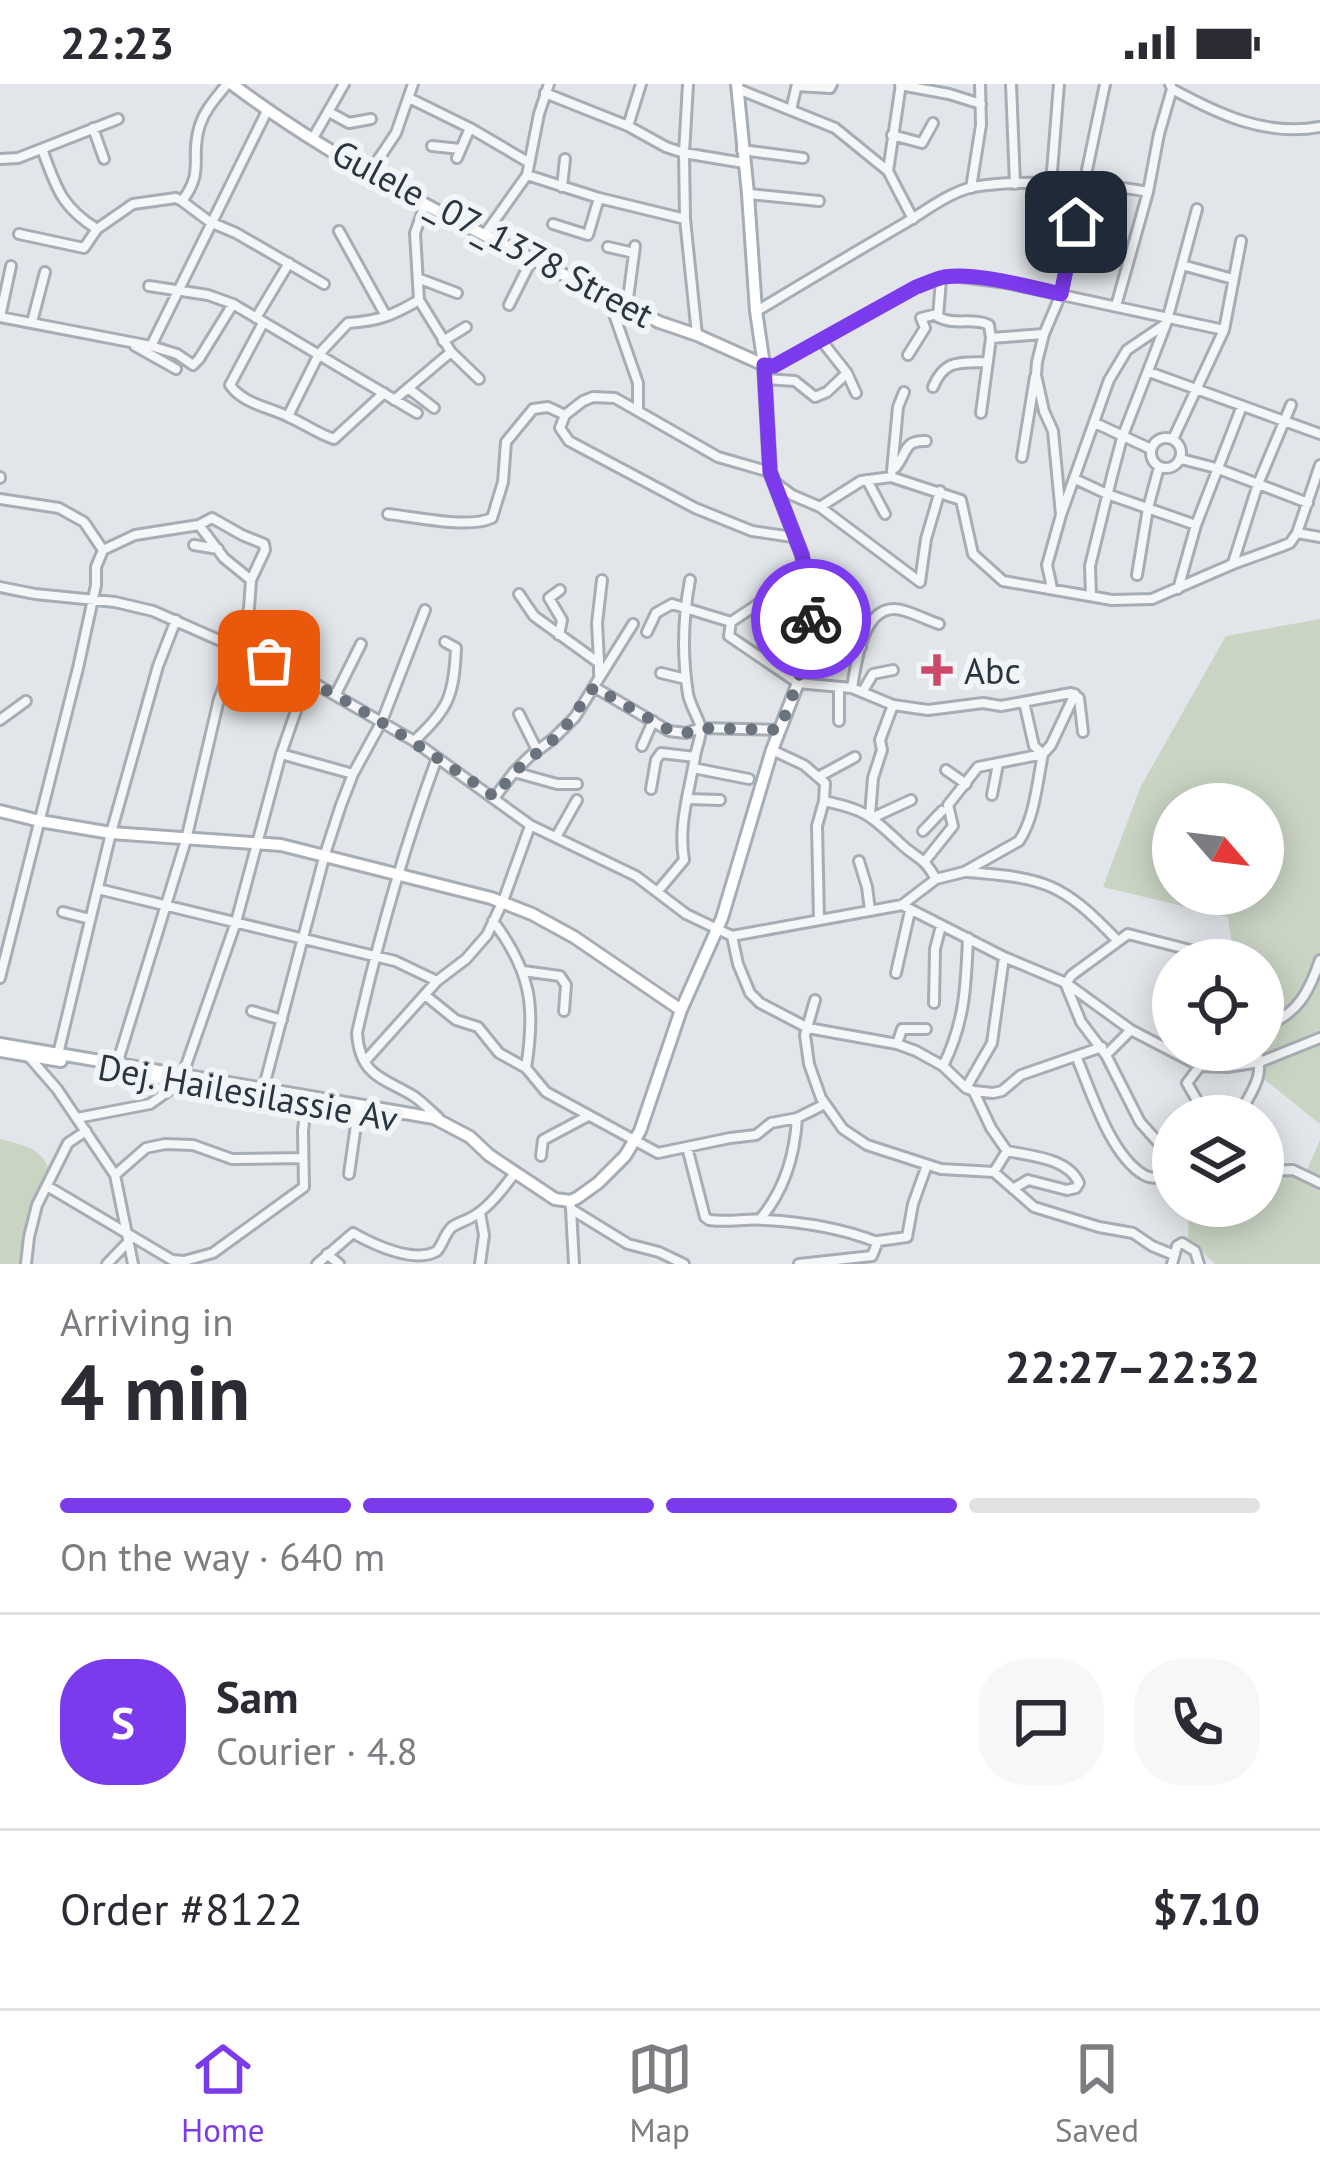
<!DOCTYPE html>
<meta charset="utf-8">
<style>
:root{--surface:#fff;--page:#f7f7f7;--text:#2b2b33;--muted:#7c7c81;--line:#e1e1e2;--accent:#7c3aed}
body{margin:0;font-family:"PT Sans",sans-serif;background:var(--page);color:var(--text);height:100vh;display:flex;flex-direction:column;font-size:45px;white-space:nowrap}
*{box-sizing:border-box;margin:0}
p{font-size:39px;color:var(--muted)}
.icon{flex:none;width:66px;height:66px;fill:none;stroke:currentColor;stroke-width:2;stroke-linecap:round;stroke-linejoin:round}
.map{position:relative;height:1180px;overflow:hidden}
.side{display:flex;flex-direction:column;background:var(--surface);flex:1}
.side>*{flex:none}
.needle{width:78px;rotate:118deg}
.fabs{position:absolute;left:1152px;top:699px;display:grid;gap:24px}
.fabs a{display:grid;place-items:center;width:132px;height:132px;border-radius:50%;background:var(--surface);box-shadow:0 6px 30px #0003;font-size:60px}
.pin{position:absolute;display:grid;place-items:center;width:102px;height:102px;color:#fff;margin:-51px;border-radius:24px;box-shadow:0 6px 18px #0006}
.courier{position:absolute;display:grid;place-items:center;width:120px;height:120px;margin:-60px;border:9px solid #7c3aed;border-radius:50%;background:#fff;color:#222;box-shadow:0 3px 15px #0007}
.head em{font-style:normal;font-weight:600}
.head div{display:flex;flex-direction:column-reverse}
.head{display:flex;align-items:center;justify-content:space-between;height:204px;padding:0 60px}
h1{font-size:78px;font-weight:600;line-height:90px}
.bar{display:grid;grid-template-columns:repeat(4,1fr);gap:18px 12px;align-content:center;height:144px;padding:0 60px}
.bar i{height:15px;border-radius:9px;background:var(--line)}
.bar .on{background:var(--accent)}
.bar p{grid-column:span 4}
.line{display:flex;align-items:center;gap:30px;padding:0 60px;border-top:3px solid var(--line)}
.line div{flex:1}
.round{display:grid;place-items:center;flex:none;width:126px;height:126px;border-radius:48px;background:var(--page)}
.status{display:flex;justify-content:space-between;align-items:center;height:84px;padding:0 60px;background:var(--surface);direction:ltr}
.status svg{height:33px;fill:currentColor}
.menu{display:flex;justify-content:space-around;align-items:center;height:168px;border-top:3px solid var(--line);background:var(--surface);font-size:33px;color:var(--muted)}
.menu a{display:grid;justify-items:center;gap:6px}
.menu .on{color:var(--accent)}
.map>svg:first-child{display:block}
</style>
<div class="status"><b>22:23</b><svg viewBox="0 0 49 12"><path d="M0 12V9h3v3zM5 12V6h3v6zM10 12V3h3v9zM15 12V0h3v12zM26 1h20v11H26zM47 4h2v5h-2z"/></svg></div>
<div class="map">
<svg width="1320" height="1180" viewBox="0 0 1320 1180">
<rect width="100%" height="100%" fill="#e2e6ea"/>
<path fill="#c9d4c3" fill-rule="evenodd" d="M1320,535V1040L1250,984L1247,966H1263V876H1234L1228,833L1103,803L1141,702L1226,552ZM1173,720H1263V810H1173Z
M0,1055C21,1061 42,1063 49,1086L39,1109L23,1180H0Z
M1320,1056V1180H1215L1188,1155L1189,1122H1263V1092L1307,1086Z"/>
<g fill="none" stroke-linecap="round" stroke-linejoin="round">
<g stroke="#a7adb4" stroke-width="14">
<path id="street" d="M688,0L684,69L685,135L697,251
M901,0L888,87L913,135
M1011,0L1015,100
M1170,0L1172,5C1218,30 1266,53 1320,43
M900,1L949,10L981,20
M797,2L830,4L832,0
M738,5L835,44L888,87
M545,9L628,42L666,63L684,69L744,79
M409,14L470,44L528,78
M791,26L797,0
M329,28L349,39L371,35
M628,42L641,0
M93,44L104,75
M892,51L922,59L933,39
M313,54L344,0
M432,62L460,65
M42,65C56,103 61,123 97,145
M742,66L803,74
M457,74L470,44
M0,75L18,74L118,35
M370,88L396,49L413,0
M527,91L599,114L685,135
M1051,100L1059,0
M562,103L565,75
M971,104L981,41L980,0
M749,110L819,117
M182,117L210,138L236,149L324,200
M182,117C206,86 189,73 200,41C205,25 217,13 227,0
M425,121L415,149L419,216L451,268L479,295
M553,140L588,151L599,114
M339,147L386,232
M19,150L84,164L97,145L133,120L176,114L182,117
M485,150L527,91L539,30L549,0
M608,163L634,169
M1182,181L1233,195
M420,195L457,209
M941,195L938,233C954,242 974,233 989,241L991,254L981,329
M149,202L208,211L233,220L417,329
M608,213L638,299V326
M509,221L532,175
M627,222L635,162
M1116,222L1148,108L1159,50L1172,5
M757,227C805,198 852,170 900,142C923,129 947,109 973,103C1017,95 1104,99 1148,108
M0,233L151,262L177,270L193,281L199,275L233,220
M0,233L11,182
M256,234L289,179
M32,238L45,188
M263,239L230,301C243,320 269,323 289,333C305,340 318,350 334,355L384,309
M991,254L1044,250
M821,256L847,289L856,309
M443,257L466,243
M135,262L176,285
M151,262L267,27
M908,271L925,244L921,234L937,230
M764,281L774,282L916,203L941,193H961L1006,199L1224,246
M1149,288L1320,350
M765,295L795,297L815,313L827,308L847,289
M933,303C945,274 961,279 988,278
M408,304L434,324
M394,316L451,268
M565,331L560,344L569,357L695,424L752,447L793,453
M565,331L583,317L593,313L615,314L718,373L770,388
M288,332L319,270L348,239C378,237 392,232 419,216
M1095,339L1151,365
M1151 369a15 15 0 1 1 30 0a15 15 0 1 1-30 0Z
M1173,355L1224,246L1241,157
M1022,373L1035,293
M1181,375L1216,384L1308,419
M895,384C908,369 903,356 926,357
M892,387L898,323L904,308
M0,393V394
M1075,395L1107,410L1196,441
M867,396L885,430
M777,400L792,411L820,423L920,498L926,455L940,407
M0,415L59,424L84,438L103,466
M820,423L861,397L891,393L961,416L973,470L1003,497L1112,516L1152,515L1233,480L1280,463L1290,459L1297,449L1320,381
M388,430C416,433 468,445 492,434L503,398L506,358L533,325L548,323L565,331
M1061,431L1053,347L1044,327L1036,291L1037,278L1044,250L1061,210L1105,0
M199,441L212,434L242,451L264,460L265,466L251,496
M1297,449L1320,453
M194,461L218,465
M1233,479L1258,400L1291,321
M1137,491L1148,424L1159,383
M809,500L761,518L731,538L729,552L798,599L852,604L893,621L928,626L983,619L1001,622L1071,609L1079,614L1083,648
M0,503L35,510L115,518L153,527L307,595L414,657L530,741L636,792L686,830L732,852L902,821L1004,873L1066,899L1131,946L1200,982L1227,983L1260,978L1320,954
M1052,504L1047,481L1061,431L1109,296L1127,266L1164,241
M1178,505L1196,441L1242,322
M519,510L534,532L599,579V590
M1091,512L1090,482L1112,392L1122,354L1166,240L1197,125
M811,534L833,543L861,563
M647,548L656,529L672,520L731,538
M559,551L562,536L549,514L560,506
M599,578L597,539L602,496
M661,589L686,595
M594,603L669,647L686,649L701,644L779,646
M839,604V637
M852,604C856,580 862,525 894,525C907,525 926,536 939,540
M863,607L873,590L893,586
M336,610L361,560
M519,630L537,666
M0,636L26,617
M414,657C449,625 454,611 456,564L445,558
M642,662L653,637
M772,666L804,681L825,699L824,717L817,742L819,836
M281,670L353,690
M437,674C404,763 378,856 357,949C360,994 385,994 415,1013C423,1019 431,1027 438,1033
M693,684L749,695
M946,686L966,700
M514,688L557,700H577
M820,692L855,673
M651,705L656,676L661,669L695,673
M992,711L998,680
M495,713L514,688L530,672L553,655L575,633L633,540
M688,715L720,716
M824,717C867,726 871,732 901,760C918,776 922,771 936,795
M870,731L873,694L882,666L880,656L893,621
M874,733L911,716
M923,747L942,727
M556,753L577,716
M859,777L867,803L870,826
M925,777L953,742L948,721L978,683L1043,670L1051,661L1075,610
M967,788C1046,794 1062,799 1117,856
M98,805L395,877L437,897
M658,807L684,776C678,741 689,709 695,673C696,665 701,653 701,645C700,636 690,622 688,610C682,572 683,533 690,496
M902,821L936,795L964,788L1019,757C1035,733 1037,699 1043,670L1034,662L1024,618
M63,828L90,835
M493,837C531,887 536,923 526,984
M732,852L738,880L750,909L760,919L808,944L897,960L916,967L943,982L966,1004L974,1007L993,1009L1002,1007L1021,991L1102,963
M523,887L560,892L566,901L564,927
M896,889L910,827
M0,894L78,584L96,501V483L103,466L135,451L199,441L224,474L251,496L249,524L239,564L219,615L186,756L117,980
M1066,899L1072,891L1128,850L1194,867L1217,876
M1066,901L1081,938L1106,971L1140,1038L1173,1075
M425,911L456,936L478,943L499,969L526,984L546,1008L658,1069L730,1054L756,1051L771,1039L797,1034L825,1020
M815,916L805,951L809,980L821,1014L843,1045L867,1061L941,1085L994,1088L1007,1067
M934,919L935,865L941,842
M252,927L282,936
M1263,942C1297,932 1309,908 1320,876
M897,960L902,945H926
M58,970L111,749L158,582L176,536
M1107,970L1131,946
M1076,972C1091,1007 1110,1071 1144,1091C1153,1096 1163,1093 1173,1092
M30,974L57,1005L115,1091L133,1180
M366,976L437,897L466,875L487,851L503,817L530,742
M943,982C965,938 966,902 968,854
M1200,982L1187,999L1206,1032
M183,990L236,838L281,670L307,595
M966,1004L992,959L1004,873
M263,1006L325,770L341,721L353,690L382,637L425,526
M974,1008L991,1044L1007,1067C1031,1072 1068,1074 1079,1099L1076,1104L1067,1106L1028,1096L1013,1105
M1239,1032C1250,1008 1266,994 1256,966
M77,1034L150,1020L181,998
M687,1063L705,1133L709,1136C729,1139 747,1134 765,1136C804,1138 841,1144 877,1158
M541,1072L543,1056L588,1032
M1263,1087L1293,1086L1320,1099
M994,1088L1034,1123L1099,1143L1133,1149L1152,1162L1174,1171
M349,1090L358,1027
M115,1091L146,1064L165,1060L193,1061L232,1075L303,1074
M47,1102L172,1176L184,1177L213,1169L304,1103L303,1047L306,1019
M570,1117L571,1125L628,1160L659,1168L684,1180
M571,1125L574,1180
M480,1129L484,1151L480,1180
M761,1134C785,1105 795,1070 797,1034
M327,1170L339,1180
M26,1180L29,1153L37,1121L68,1059L86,1047
M107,1180L129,1157
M317,1180L353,1149C374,1161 415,1180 437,1167C443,1160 445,1149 452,1143C459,1138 469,1136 477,1130C492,1120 504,1103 515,1089
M799,1180L872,1172L878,1157L907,1153L913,1120L927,1081
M1172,1180L1177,1162L1182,1159L1195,1167L1199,1180"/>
</g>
<g stroke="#a7adb4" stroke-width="16">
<path id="secondary" d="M232,0C361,97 514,165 659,238L697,251L764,281
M0,727L40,737L111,749L281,761L491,814L532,830L574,853L681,926
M0,960L434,1034L470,1053L489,1071L555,1115L570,1117L577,1114L598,1099L625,1072L640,1047L681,926L722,834L772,666L798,599L809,557L811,520L802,471L770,388L764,281L756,227L748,110L737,0
M0,967L61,977
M144,991L214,1003"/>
</g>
<use href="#street" stroke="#f5f6f8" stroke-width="8"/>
<use href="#secondary" stroke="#fff" stroke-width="10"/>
</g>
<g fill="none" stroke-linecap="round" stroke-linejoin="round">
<path stroke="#6a737d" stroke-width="12" stroke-dasharray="0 21.6" d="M269,577C350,615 422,663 495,713L514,688L560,650L594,603L669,646L686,649L701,644L779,646C794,610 807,575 811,535"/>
<path stroke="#7c3aed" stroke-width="15" d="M811,535L808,500L802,471L770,388L764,281L774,282L916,203C925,200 935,195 944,193C978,188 1028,203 1061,210L1076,138"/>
</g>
<path fill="#cc4a69" stroke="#f2f5f7" stroke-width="4.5" d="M931 568h12v12h12v12h-12v12h-12v-12h-12v-12h12z"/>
<g text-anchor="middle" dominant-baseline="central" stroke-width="12" stroke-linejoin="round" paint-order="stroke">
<g font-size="36" fill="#2a3542" stroke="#f2f5f7">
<text transform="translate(493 149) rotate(28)">Gulele _07_1378 Street</text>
<text transform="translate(248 1008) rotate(10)">Dej. Hailesilassie Av</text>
</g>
<g font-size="36" fill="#2a3542" stroke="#f2f5f7" text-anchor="start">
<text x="964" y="586">Abc</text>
</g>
</g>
</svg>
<div class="fabs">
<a><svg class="needle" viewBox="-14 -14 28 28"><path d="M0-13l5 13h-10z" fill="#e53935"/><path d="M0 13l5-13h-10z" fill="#7c7c81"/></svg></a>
<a><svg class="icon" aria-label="locate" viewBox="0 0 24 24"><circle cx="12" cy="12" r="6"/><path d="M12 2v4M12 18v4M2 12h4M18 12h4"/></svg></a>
<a><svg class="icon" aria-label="layers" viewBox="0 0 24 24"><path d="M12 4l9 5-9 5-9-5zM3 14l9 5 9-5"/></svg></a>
</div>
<div class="pin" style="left:269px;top:577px;background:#ea580c"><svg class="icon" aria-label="bag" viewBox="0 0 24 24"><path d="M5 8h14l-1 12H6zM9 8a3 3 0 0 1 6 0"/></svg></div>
<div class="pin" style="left:1076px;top:138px;background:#1f2937"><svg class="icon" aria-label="home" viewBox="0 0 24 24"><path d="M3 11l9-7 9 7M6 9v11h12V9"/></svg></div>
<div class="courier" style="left:811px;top:535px"><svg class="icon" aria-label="bike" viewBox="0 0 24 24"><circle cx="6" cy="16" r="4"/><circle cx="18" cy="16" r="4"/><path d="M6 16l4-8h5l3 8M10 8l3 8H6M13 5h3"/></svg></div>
</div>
<section class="side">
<div class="head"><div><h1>4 min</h1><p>Arriving in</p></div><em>22:27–22:32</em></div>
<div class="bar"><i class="on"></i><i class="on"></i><i class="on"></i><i></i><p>On the way · 640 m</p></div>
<div class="line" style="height:216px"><b class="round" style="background:var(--accent);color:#fff">S</b><div><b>Sam</b><p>Courier · 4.8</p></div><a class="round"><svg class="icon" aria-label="chat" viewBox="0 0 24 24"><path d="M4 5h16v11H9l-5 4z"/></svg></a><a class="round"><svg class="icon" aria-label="phone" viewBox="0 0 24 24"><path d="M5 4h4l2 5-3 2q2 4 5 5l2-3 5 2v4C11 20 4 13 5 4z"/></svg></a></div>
<div class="line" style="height:156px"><div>Order #8122</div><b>$7.10</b></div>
</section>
<nav class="menu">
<a class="on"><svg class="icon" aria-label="home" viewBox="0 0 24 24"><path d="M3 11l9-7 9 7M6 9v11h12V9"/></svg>Home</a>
<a><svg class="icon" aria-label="map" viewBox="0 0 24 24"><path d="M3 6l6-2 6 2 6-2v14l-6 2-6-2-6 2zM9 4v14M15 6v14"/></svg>Map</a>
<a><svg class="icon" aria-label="saved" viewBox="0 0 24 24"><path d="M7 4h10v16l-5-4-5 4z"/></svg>Saved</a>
</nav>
